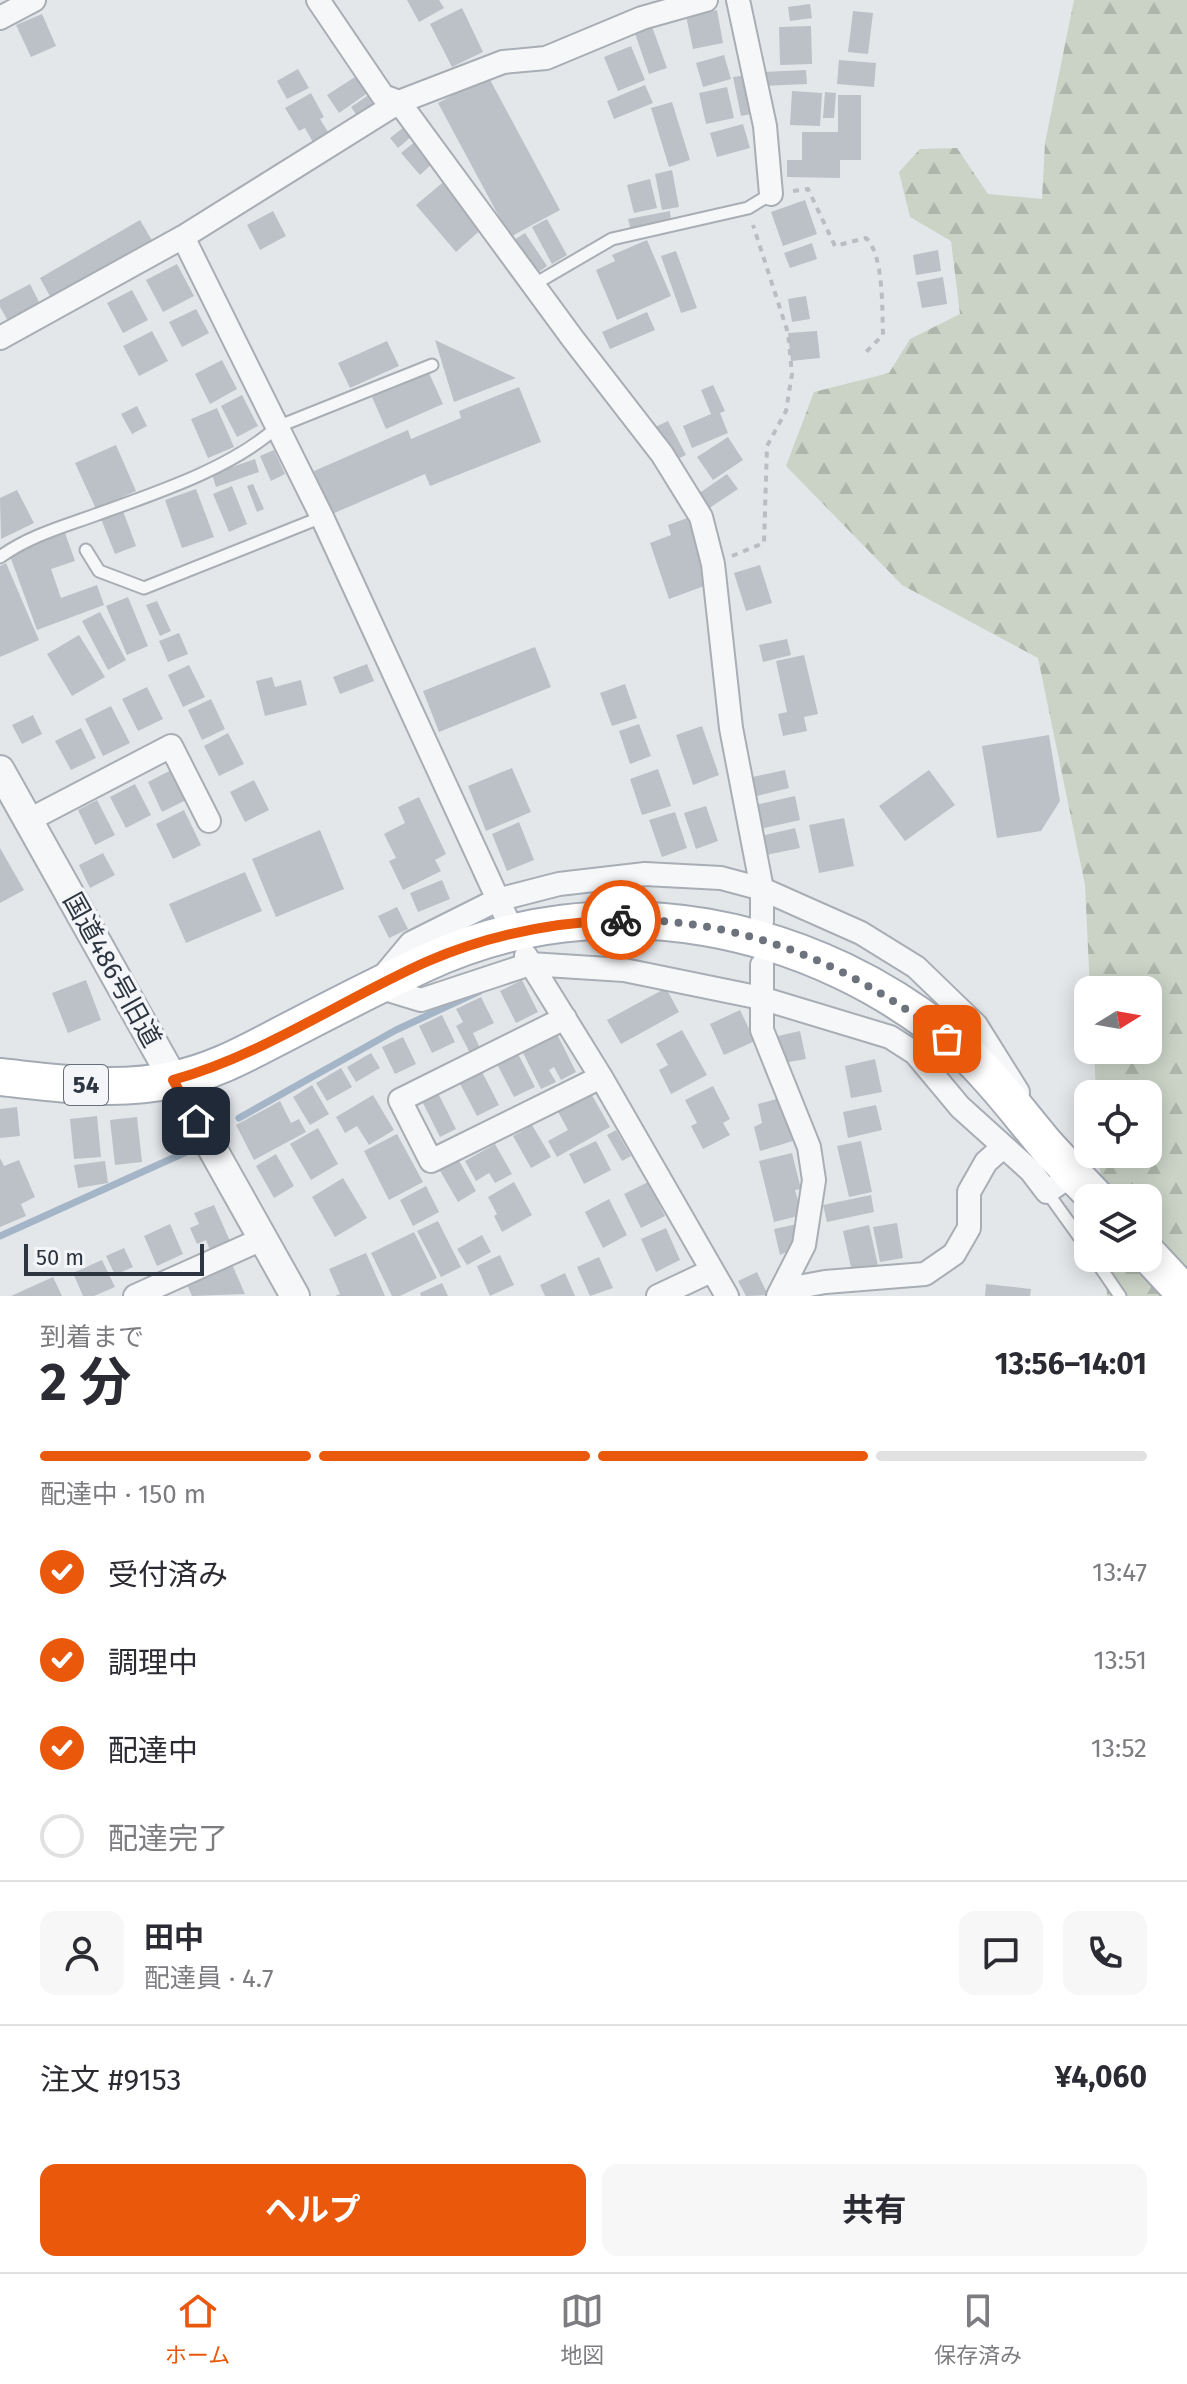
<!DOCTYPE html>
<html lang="ja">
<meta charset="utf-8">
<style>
:root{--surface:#fff;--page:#f7f7f7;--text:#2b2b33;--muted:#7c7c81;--line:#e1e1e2;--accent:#ea580c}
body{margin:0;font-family:"Fira Sans","Noto Sans JP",sans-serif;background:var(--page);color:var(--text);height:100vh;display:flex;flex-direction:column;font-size:30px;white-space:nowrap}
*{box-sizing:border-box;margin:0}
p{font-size:26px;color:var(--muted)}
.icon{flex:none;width:44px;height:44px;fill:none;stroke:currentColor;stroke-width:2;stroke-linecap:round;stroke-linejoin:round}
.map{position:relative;height:1296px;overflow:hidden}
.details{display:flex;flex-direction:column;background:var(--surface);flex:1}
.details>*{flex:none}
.needle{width:52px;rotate:79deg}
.controls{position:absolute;left:1074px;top:976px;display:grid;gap:16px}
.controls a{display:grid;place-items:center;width:88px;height:88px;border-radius:16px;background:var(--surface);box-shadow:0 4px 20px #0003;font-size:40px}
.scale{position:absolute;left:24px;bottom:20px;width:180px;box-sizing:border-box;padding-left:8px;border:4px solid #2d3541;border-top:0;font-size:22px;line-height:28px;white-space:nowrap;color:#2d3541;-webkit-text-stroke:6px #f4f5f8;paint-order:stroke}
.pin{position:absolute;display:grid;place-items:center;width:68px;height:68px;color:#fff;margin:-34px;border-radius:16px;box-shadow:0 4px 12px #0006}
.courier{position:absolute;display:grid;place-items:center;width:80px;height:80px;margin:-40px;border:6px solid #ea580c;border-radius:50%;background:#fff;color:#222;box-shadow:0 2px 10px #0007}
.overview em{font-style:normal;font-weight:700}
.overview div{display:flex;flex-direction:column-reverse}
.overview{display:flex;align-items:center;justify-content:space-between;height:136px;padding:0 40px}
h1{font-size:52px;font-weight:700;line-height:60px}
.bar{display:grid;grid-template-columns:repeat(4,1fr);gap:12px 8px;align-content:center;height:96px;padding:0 40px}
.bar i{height:10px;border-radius:6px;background:var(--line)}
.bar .on{background:var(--accent)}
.bar p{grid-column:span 4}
.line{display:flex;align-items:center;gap:20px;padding:0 40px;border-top:2px solid var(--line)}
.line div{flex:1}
.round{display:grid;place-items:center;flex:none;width:84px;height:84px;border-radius:16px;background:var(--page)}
ol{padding:0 40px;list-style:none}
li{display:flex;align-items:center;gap:24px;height:88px}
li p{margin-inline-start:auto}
li .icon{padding:8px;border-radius:50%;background:var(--accent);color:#fff;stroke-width:4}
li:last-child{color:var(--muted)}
li i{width:44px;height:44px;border:4px solid var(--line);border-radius:50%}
.button{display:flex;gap:16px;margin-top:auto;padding:16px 40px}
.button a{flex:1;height:92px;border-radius:16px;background:var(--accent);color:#fff;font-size:32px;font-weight:700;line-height:92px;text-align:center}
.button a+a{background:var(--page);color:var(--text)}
.menu{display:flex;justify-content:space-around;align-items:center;height:112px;border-top:2px solid var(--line);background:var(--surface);font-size:22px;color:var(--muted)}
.menu a{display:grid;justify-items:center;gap:4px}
.menu .on{color:var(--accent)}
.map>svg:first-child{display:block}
</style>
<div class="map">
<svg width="1187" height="1296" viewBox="0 0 1187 1296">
<defs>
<pattern id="forest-firs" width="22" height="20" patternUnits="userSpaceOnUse" patternTransform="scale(2)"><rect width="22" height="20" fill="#cad3c6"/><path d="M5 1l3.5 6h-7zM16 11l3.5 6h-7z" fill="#aeb6ab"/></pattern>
</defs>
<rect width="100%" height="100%" fill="#e4e7ea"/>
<path fill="url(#forest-firs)" d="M1074,0H1187V1296H1107L1105,1258H1148V1198H1102L1099,1154H1148V1094H1096L1094,1050H1148V990H1090L1085,885L1038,658L902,585L786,466L814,392L889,373L910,339L960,314L951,241L910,217L899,172L920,149L957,148L988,194L1042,199L1045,143Z"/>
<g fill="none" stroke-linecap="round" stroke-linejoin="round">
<path stroke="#a3b5c6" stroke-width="7" d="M239,1118L396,1030L480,991
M0,1236L193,1149"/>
</g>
<path fill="#bcc0c7" d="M407,0H439L444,8L419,22Z
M810,4L812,18L790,21L788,7Z
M462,8L483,52L452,67L430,24Z
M717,10L723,43L693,49L686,16Z
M853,11L873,13L868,54L848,52Z
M42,14L56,46L31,57L16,25Z
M650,21L667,68L649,74L633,28Z
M811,26L812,64L780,65L779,27Z
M631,46L645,80L618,91L604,57Z
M724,55L731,79L703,87L696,63Z
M839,60L876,63L874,87L837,84Z
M298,69L309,88L287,99L277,81Z
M806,70L807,84L763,86L762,72Z
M358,75L369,92L339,113L327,95Z
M747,75L755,113L741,116L733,77Z
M488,76L560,210L510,237L438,103Z
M645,85L653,103L614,119L607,101Z
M727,87L734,118L706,124L699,93Z
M792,91L822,93L820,126L790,125Z
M825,92L836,93L834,118H823Z
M311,93L324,117L320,119L330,135L314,144L305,128L299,131L285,108Z
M370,94L378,107L360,120L351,107Z
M838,95H861V160H840V178L787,177V160H802V132H838Z
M672,102L690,160L669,167L651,108Z
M743,124L750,148L717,157L710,133Z
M404,127L412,136L398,148L390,138Z
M417,140L435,161L420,175L401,153Z
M672,170L679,207L662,210L655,174Z
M447,179L486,225L456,252L416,205Z
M650,179L657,208L634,213L627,185Z
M805,200L817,234L783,246L771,212Z
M273,211L286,236L260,250L247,225Z
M670,211L671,222L631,230L628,219Z
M547,219L567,255L552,264L532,227Z
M140,220L153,242L52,300L40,278Z
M525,233L547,266L536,274L514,240Z
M647,240L671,296L617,320L596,270L615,261L612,255Z
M812,243L817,259L790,268L784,253Z
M938,250L941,271L916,275L913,255Z
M676,251L697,308L681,313L661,256Z
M177,264L194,296L163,312L146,280Z
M943,277L947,304L922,308L917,282Z
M30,284L40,304L8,321L0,307V300Z
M132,290L148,320L123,333L107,303Z
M806,296L810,319L792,322L788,299Z
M196,309L209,333L182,347L169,322Z
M647,312L655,330L610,349L602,332Z
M152,331L168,361L139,376L123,346Z
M817,331L820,358L791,361L788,333Z
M435,340L516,378L454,402Z
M387,341L399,366L350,388L338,363Z
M222,360L237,389L210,404L195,374Z
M429,373L443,404L386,429L372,397Z
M713,385L725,411L720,413L728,433L692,448L683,426L711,414L701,390Z
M519,387L541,442L430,486L425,474L332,514L314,471L408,430L411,439L461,418L459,411Z
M242,395L258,426L237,437L221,406Z
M137,406L147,426L132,434L121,414Z
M217,408L234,447L208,458L191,419Z
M668,421L686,455L671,462L653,428Z
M728,437L743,460L713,480L697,457Z
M116,445L136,491L96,509L75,463Z
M274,450L285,474L271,481L260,456Z
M255,459L259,472L216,487L212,474Z
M727,474L738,489L708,509L698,494Z
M253,484L264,509L257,512L247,486Z
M232,486L247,524L229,532L213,494Z
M196,489L214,537L182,548L165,500Z
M17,490L34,523L1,539L0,498Z
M123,511L136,546L115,554L101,519Z
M693,516L707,585L669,599L650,543L671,535L668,525Z
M64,530L75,561L51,569L61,598L97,585L104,605L37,630L10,556L34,541Z
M6,563L39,640L0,657V566Z
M760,565L772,603L746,611L734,573Z
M128,597L148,646L127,655L106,606Z
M157,601L171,631L160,636L146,605Z
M100,612L126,660L108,670L82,621Z
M179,633L188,654L168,662L159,641Z
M79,635L105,677L72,696L47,654Z
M787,639L791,655L763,662L759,645Z
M535,647L551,687L439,732L423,691Z
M804,655L818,714L804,717L807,731L783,736L778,714L787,712L776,661Z
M367,664L374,681L340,694L333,677Z
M189,665L205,697L183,707L168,675Z
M272,677L275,687L301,680L307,705L265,716L256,681Z
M625,684L637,718L612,726L600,693Z
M147,687L163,719L138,731L122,699Z
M211,699L225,729L202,740L188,710Z
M111,706L130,743L103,756L85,719Z
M33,715L42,734L22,744L12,725Z
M639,724L651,756L630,764L619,731Z
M702,726L719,775L693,785L676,735Z
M81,728L96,758L71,770L55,741Z
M228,733L244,764L219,776L204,746Z
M1049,735L1060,801L1041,831L997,838L982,746Z
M512,768L531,812L486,831L468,786Z
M173,769L188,799L162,812L148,782Z
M658,769L671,806L642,815L630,779Z
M785,770L789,788L753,797L748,778Z
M929,770L955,805L905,841L879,806Z
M254,780L269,810L245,822L230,792Z
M135,784L151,815L126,828L110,797Z
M795,796L800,820L760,829L755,805Z
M419,797L446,854L435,860L441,871L403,890L389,861L396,858L384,834L405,823L398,807Z
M97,800L115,835L95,845L78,810Z
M706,806L718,841L696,849L684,813Z
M184,810L201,845L173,859L156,824Z
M675,812L687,848L662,857L649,820Z
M844,818L854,866L819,873L809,825Z
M519,822L534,860L507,871L492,834Z
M795,828L800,848L766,855L761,836Z
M320,830L344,889L276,917L252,859Z
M0,848L24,890L0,903Z
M103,853L115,875L90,888L79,865Z
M245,872L262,911L186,943L169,904Z
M442,880L450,899L418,912L410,893Z
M397,907L408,929L389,938L378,916Z
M86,980L101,1020L68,1033L52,993Z
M522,980L538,1012L516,1023L500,991Z
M666,988L679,1012L621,1044L607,1020Z
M481,997L494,1023L473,1033L480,1048L470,1053L456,1026L463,1022L456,1009Z
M740,1010L755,1041L724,1055L710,1024Z
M442,1015L455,1042L432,1053L419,1026Z
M555,1030L576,1072L561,1080L554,1067L549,1070L556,1082L541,1089L520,1047Z
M682,1030L707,1075L671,1094L659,1070L668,1065L656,1044Z
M800,1031L806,1059L783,1063L778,1036Z
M403,1037L416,1064L395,1074L382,1047Z
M517,1052L535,1087L514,1097L496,1062Z
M371,1053L380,1068L356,1082L347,1067Z
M875,1059L882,1092L851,1098L845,1066Z
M479,1066L499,1105L477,1116L457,1078Z
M341,1068L352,1087L327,1101L316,1083Z
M312,1085L329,1114L310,1125L293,1097Z
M713,1086L730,1119L723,1123L730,1135L703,1149L691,1126L697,1123L685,1100Z
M589,1090L610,1127L557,1157L548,1141L568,1130L556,1108Z
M437,1091L456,1129L440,1137L421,1099Z
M373,1095L394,1130L369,1145L357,1126L345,1133L336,1117Z
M780,1098L796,1140L760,1151L754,1127L762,1123L758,1104Z
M280,1101L291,1123L299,1119L306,1132L254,1160L236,1125Z
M876,1105L882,1130L848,1138L843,1112Z
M17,1107L20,1136L0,1138V1109Z
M97,1116L101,1157L74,1159L70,1119Z
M137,1117L142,1162L115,1165L110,1120Z
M532,1125L551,1157L531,1168L513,1136Z
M318,1128L338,1164L311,1180L290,1144Z
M616,1130L631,1156L622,1161L607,1135Z
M397,1134L423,1182L389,1200L364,1151Z
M596,1141L611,1170L584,1184L569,1154Z
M861,1141L872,1192L849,1197L837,1146Z
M495,1144L512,1174L495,1183L489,1173L476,1181L465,1161Z
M792,1153L801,1189L795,1190L802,1215L774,1222L759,1161Z
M276,1154L294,1186L274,1198L256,1166Z
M0,1158L4,1166L19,1160L35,1197L21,1204L26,1216L0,1227Z
M458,1159L476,1191L458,1202L439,1169Z
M105,1161L108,1183L78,1188L74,1165Z
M343,1178L367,1218L335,1237L312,1197Z
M514,1182L532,1215L502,1232L494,1216L497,1214L488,1197Z
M648,1182L665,1216L641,1228L624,1194Z
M426,1186L439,1212L413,1226L400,1200Z
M871,1195L874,1212L827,1222L823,1205Z
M609,1199L627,1235L603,1248L585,1212Z
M214,1205L230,1241L210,1250L206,1240L197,1244L190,1228L199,1224L194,1213Z
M438,1221L461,1267L441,1277L417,1231Z
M897,1223L903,1258L880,1262L873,1227Z
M170,1224L183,1254L157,1266L144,1236Z
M797,1224L793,1249L780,1255L774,1229Z
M869,1225L879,1270L853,1276L843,1231Z
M666,1228L680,1260L656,1272L641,1239Z
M414,1232L437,1278L400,1296H392L371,1253Z
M482,1235L491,1252L467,1265L457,1249Z
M124,1248L133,1267L115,1275L106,1256Z
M366,1253L385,1296H335L340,1294L329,1269Z
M500,1255L514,1285L490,1296L477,1266Z
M599,1257L613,1288L590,1296L577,1267Z
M102,1260L115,1287L94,1296H83L73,1273Z
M231,1262L245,1294L192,1296L186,1282Z
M757,1272L768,1295L746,1296L738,1281Z
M565,1273L575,1296H545L540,1285Z
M53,1277L62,1296H11Z
M442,1283L448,1296H421L420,1293Z
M986,1284L1031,1289L1030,1296H985Z"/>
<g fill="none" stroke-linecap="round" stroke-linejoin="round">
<g stroke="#a9aeb4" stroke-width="15">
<path id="service" d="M533,285L612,239L748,208L771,194
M86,550L99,571L144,588L322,517
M0,557C29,536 62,527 95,515C153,494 231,469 277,427L432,365
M1047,1192L1088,1249
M1094,1258L1120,1296"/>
</g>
<g stroke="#a9aeb4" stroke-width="26">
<path id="minor" d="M318,0L383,96L399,102L573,339L662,454L701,517L713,564L731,728L762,889V921
M738,0L765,126L771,194
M0,18L34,0
M183,237L322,517L507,919
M0,338L183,237L399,102L503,62L546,58L642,18L706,0
M29,820L171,746L209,821
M526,956L601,1077L727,1296
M762,965V1030L809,1147L814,1180L804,1245L778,1296
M565,1018L400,1100L431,1161L601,1077
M1018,1092L976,1025L916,967L861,933L762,889L721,878L645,874L559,884L497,900L411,943L375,986L421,1000L530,964L624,970L761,998L890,1037L915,1053L960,1107L1031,1171L1047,1192L1073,1174
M782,1290L825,1282L925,1274L954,1254L969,1228V1192L986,1162L1003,1147
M135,1296L262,1239
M658,1296L711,1271"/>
</g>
<g stroke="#a9aeb4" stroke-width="32">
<path id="tertiary" d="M0,770L295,1296"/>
</g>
<g stroke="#a5abb5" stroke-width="40">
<path id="primary" d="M0,1077C57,1083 115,1092 172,1080C215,1072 252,1050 291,1030C335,1007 378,985 423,964C603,879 817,922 964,1051C994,1079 1019,1113 1045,1144C1061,1162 1079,1180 1096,1198
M1148,1254L1187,1296"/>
</g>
<path stroke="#babdc2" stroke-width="4" stroke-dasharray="6 6" stroke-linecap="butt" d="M793,191L808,189L835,246L866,238C884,255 882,310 883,335L866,352
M732,556L764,543L767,446L786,411L792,374L788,333L753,225"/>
<use href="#service" stroke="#f6f7f9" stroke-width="11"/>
<use href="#minor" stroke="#f6f7f9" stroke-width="22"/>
<use href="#tertiary" stroke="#f6f7f9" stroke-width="28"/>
<use href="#primary" stroke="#fff" stroke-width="36"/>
</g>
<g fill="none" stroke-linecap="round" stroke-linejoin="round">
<path stroke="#6d737c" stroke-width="8" stroke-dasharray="0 14.4" d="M621,920C743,918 852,965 947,1039"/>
<path stroke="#ea580c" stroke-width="10" d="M196,1121L173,1080C263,1055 341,1000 426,962C488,935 554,922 621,920"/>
</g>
<g text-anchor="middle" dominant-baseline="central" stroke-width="7" stroke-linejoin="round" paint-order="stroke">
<rect fill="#f4f5f8" stroke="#696f78" stroke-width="2" x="64" y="1065" width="44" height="40" rx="6"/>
<g font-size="24" font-weight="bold" fill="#2d3541">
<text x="86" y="1085">54</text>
</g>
<g font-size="26" fill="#2d3541" stroke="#f4f5f8">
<text transform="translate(112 970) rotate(61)">国道486号旧道</text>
</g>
</g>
</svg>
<div class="controls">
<a><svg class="needle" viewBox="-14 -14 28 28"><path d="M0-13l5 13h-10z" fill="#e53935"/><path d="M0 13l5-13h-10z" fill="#7c7c81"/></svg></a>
<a><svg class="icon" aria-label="locate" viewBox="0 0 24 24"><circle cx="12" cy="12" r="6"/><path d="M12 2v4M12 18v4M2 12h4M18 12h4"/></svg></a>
<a><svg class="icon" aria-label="layers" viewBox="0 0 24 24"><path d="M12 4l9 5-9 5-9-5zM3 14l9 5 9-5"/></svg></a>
</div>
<div class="scale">50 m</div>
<div class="pin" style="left:947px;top:1039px;background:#ea580c"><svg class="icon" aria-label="bag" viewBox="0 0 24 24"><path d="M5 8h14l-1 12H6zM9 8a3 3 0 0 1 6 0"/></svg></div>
<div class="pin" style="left:196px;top:1121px;background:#1f2937"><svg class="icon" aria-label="home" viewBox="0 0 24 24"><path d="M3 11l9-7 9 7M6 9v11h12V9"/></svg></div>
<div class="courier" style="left:621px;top:920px"><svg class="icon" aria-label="bike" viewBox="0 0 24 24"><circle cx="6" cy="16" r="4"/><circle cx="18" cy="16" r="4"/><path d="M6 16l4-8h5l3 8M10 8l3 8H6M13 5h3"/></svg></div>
</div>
<section class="details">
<div class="overview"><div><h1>2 分</h1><p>到着まで</p></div><em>13:56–14:01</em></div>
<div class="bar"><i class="on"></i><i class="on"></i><i class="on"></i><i></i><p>配達中 · 150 m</p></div>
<ol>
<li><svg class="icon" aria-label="check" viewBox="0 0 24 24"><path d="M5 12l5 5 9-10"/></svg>受付済み<p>13:47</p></li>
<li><svg class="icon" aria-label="check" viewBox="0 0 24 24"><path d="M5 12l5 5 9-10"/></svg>調理中<p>13:51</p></li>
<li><svg class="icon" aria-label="check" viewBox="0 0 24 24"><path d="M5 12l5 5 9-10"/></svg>配達中<p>13:52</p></li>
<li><i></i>配達完了</li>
</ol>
<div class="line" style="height:144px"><a class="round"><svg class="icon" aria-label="person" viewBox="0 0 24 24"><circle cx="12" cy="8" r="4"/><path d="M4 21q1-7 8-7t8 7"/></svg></a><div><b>田中</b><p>配達員 · 4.7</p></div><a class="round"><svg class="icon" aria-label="chat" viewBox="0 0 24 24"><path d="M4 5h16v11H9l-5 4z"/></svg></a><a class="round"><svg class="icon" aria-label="phone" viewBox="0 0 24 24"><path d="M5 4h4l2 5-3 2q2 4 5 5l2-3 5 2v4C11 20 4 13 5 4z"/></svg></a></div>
<div class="line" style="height:104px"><div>注文 #9153</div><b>¥4,060</b></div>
<div class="button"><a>ヘルプ</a><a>共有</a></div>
</section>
<nav class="menu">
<a class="on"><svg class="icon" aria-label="home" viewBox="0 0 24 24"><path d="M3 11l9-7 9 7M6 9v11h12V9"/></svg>ホーム</a>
<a><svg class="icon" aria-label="map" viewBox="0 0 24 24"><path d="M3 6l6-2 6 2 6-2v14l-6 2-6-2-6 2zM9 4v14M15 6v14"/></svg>地図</a>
<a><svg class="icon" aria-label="saved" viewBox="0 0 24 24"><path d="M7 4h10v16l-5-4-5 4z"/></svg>保存済み</a>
</nav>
